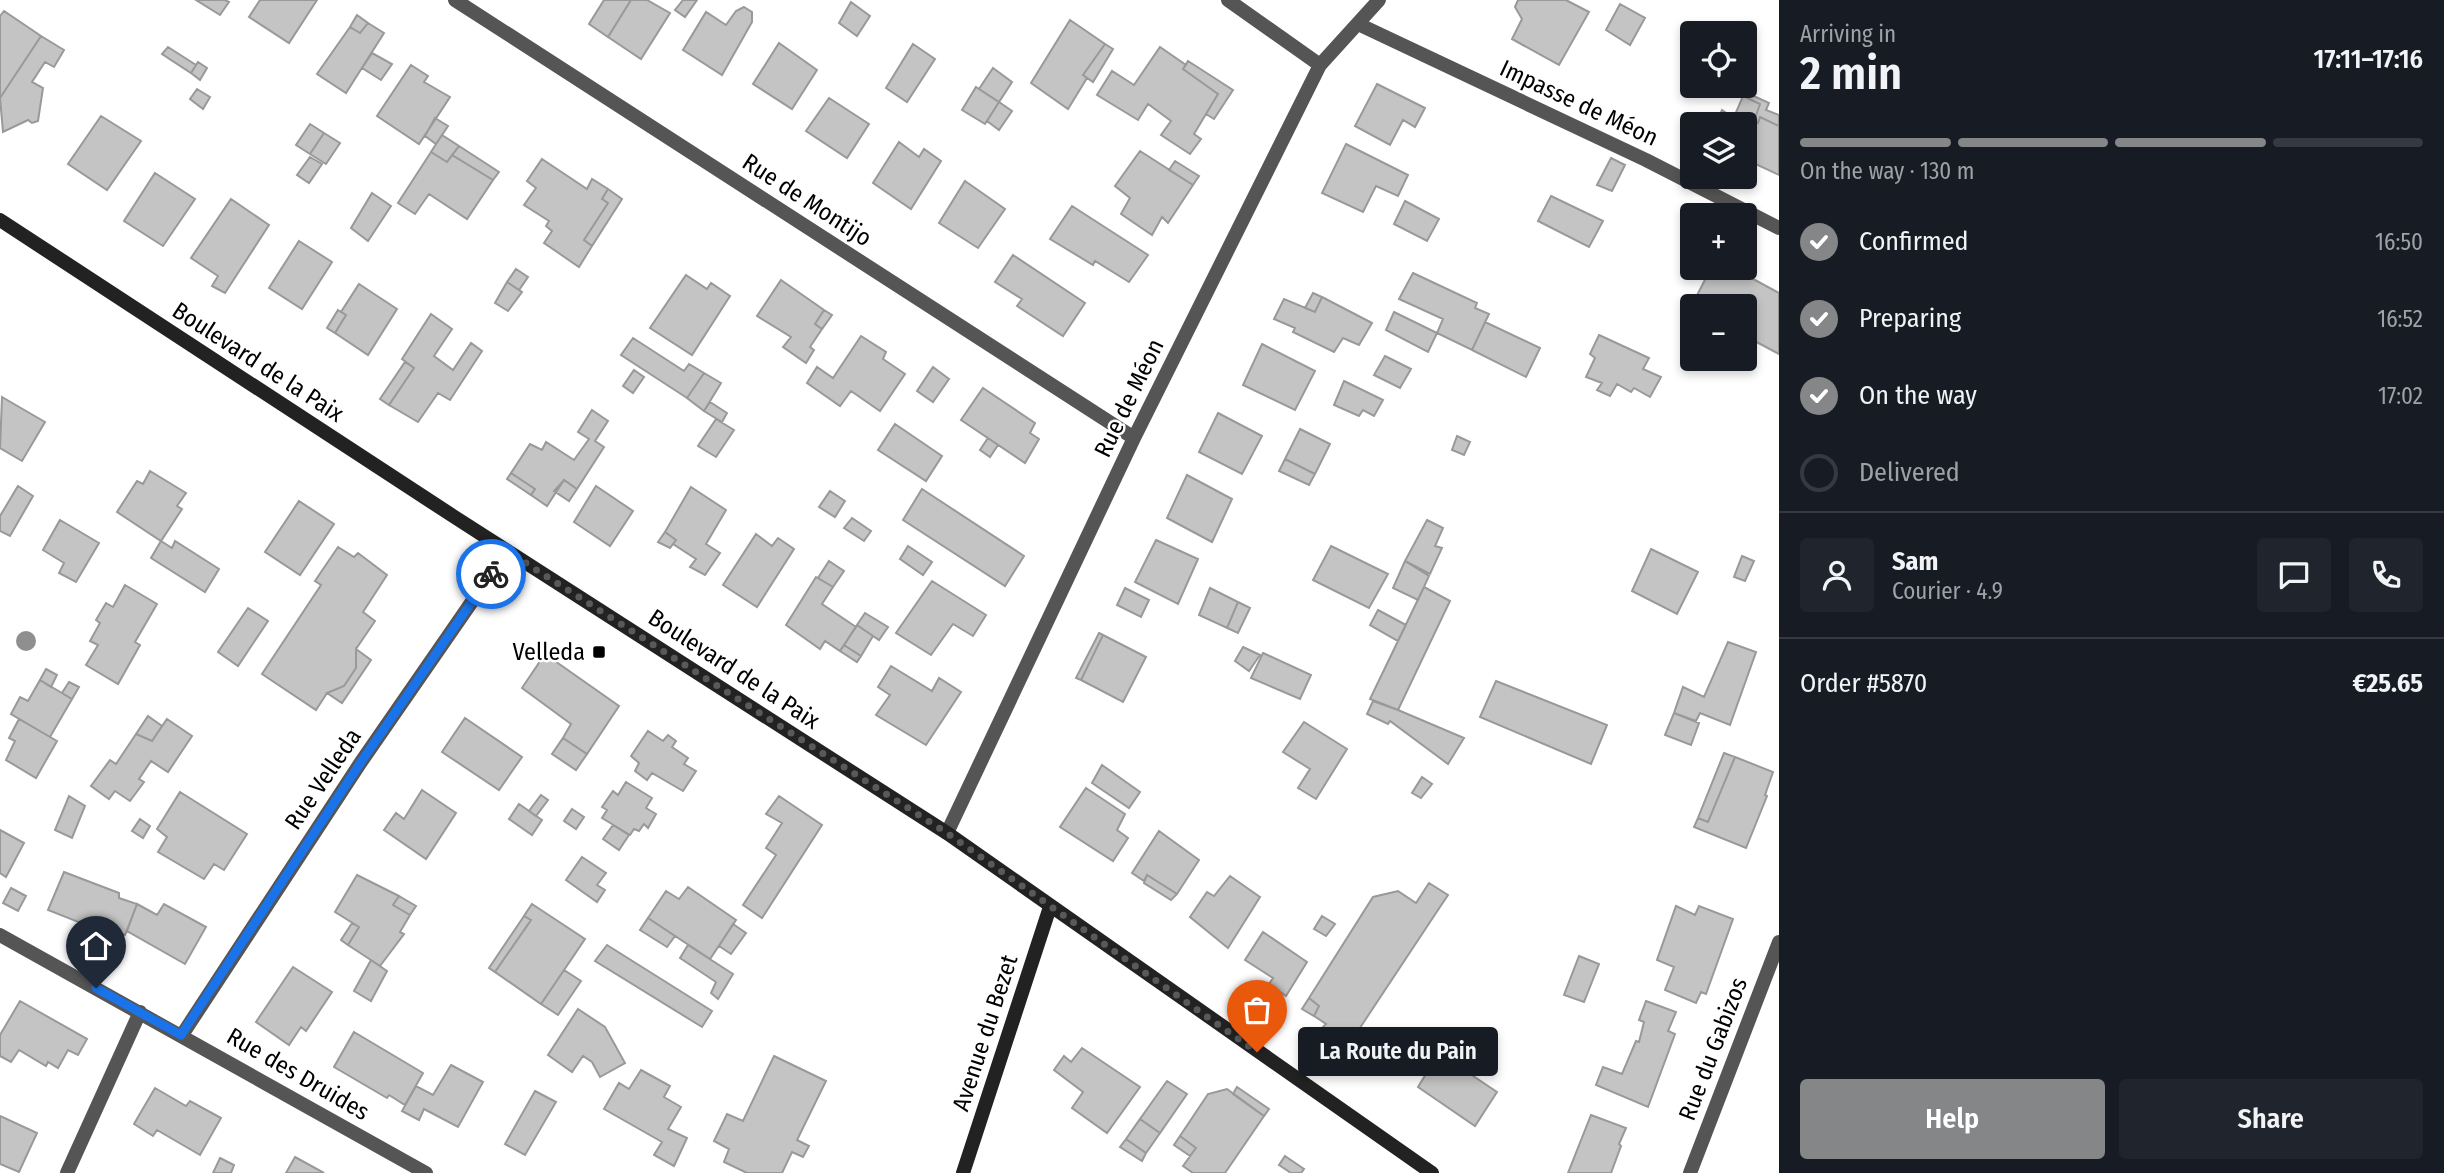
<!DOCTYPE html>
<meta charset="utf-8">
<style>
:root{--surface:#171b24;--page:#20242c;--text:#f1f3f6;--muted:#9ea1a6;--line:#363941;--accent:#858687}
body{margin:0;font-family:"Fira Sans Condensed",sans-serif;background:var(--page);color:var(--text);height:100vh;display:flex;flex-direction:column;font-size:26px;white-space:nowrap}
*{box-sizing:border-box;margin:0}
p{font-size:23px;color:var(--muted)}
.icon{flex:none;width:38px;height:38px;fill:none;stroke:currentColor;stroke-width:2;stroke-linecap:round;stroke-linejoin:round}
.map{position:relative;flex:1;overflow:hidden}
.drawer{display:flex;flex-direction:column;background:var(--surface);width:665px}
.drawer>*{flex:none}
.buttons{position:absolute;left:1680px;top:21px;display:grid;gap:14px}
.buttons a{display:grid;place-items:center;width:77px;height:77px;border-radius:7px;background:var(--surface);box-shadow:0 4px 10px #0003;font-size:35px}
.pin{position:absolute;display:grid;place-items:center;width:60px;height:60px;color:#fff;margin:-72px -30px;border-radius:50% 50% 50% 0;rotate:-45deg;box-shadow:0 0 7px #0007}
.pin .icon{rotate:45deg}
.courier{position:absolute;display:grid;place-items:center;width:70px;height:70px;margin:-35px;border:5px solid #1a73e8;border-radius:50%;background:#fff;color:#222;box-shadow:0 2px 9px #0007}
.bubble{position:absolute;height:49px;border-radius:7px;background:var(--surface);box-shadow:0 4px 10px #0003;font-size:23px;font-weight:600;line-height:49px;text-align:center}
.head em{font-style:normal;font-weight:600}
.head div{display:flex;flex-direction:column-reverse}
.head{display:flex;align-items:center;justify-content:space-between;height:119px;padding:0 21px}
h1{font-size:46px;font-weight:600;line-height:52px}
.bar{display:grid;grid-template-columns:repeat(4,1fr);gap:10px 7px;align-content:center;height:84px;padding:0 21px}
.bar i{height:9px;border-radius:5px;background:var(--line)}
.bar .on{background:var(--accent)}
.bar p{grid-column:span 4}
.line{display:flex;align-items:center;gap:18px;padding:0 21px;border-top:2px solid var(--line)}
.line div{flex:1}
.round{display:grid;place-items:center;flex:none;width:74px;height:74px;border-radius:7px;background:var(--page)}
ol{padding:0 21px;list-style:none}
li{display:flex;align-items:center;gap:21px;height:77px}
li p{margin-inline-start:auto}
li .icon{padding:7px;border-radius:50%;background:var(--accent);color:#fff;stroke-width:4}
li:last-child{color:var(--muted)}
li i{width:38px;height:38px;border:4px solid var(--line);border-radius:50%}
.action{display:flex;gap:14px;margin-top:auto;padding:14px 21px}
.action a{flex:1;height:80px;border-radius:7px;background:var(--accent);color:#fff;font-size:28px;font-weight:600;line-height:80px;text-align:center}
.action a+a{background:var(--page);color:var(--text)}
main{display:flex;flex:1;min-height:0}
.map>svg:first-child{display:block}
</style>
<main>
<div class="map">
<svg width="1779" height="1173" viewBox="0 0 1779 1173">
<rect width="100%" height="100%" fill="#fff"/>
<path fill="#c4c4c4" stroke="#999" stroke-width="2" d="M196,0H225L229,2L220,15Z
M260,0H317L289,43L249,17Z
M604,0H631L608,37L589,24Z
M631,0H647L670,13L641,59L608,37Z
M683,0H697L685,17L675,10Z
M1518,0H1566L1589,12L1559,65L1512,39L1522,19L1515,7Z
M851,2L870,16L857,36L839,23Z
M1620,4L1645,18L1630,45L1606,30Z
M744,7L752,12V22L722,75L683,50L706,12L726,25L736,11Z
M4,11L41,36L0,98V16Z
M357,15L368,23L360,33L350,27Z
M1070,20L1105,44L1083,75L1087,78L1068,109L1031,83Z
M368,23L384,33L346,93L317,74L350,27L360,33Z
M41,36L64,50L54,67L45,62L32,82L43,88L38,121L32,123L28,120L3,132L0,98Z
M779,43L817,70L792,109L753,84Z
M913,44L935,59L907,102L886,88Z
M1105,44L1113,49L1093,82L1083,75Z
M168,47L196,65L191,73L162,54Z
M1160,47L1186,65L1183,69L1218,94L1194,134L1201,139L1190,154L1161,135L1171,121L1148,104L1138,120L1097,95L1112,71L1134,85Z
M372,53L392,64L381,80L362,68Z
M1188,61L1233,90L1214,119L1206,114L1218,94L1183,69Z
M198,62L207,68L200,80L191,73Z
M411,65L428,76L424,82L450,97L419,144L377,116Z
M993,68L1012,82L999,102L979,89Z
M1377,84L1425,108L1415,127L1403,120L1390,145L1355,126Z
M976,87L999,102L985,124L962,110Z
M197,89L210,97L203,109L190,99Z
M1745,92L1769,103L1766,110L1779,115V126L1760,117L1758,123L1754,121L1760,104L1743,96Z
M1743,96L1760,104L1754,121L1758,123L1760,117L1779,126V175L1745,159V124H1731Z
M829,98L869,124L847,158L806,131Z
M999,102L1012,111L999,130L987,121Z
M1722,110L1734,118L1731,124H1716Z
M101,116L141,141L107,190L68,164Z
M435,118L448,126L436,144L425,136Z
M310,124L324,133L310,154L296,145Z
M324,133L340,143L326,164L310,154Z
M442,135L459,146L447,162L431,152Z
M899,142L919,157L924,149L941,161L911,209L873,183Z
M1346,144L1408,175L1398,196L1376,186L1363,212L1322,193Z
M459,146L499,172L493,180L452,155Z
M1140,151L1193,185L1168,223L1162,217L1152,235L1121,214L1130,198L1115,186Z
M431,152L447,162L452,155L493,180L467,219L429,194L415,214L398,203Z
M310,157L322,164L309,183L297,175Z
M1611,158L1625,165L1612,191L1597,185Z
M542,159L587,189L592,179L608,189L602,199L608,203L584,240L592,246L579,267L544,243L552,231L546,226L549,221L524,205L536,188L527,181Z
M1175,161L1199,176L1193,185L1169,170Z
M155,173L195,199L163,246L124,221Z
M965,181L1005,209L978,248L939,223Z
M608,189L622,199L592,246L584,240L608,203L602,199Z
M372,193L391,206L368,241L351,228Z
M1551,196L1603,221L1589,247L1538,221Z
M231,199L269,225L225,293L212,286L218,276L191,258Z
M1405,201L1439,219L1427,241L1394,224Z
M1072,206L1148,255L1129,282L1095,261L1093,265L1050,239Z
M299,241L332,262L302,309L269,288Z
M1013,255L1085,303L1063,336L1017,306L1022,299L995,282Z
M1711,268H1733L1779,293V354L1745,336V306L1691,307Z
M516,269L528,277L519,290L507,282Z
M1413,273L1477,303L1475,308L1489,314L1472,350L1437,333L1443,319L1399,299Z
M686,275L707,289L711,283L730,296L692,355L650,328Z
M781,280L824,310L815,324L822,329L810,347L814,350L806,363L783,347L791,337L757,316Z
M507,282L522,292L508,311L495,303Z
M359,284L397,309L368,355L335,333L346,315L341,312Z
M1313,293L1322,297L1315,312L1305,308Z
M1322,297L1372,323L1359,345L1343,338L1334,352L1293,332L1295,328L1274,319L1284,299L1315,312Z
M338,310L346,315L335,333L327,328Z
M824,310L832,315L822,329L815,324Z
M1394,312L1437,333L1428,352L1386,330Z
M431,314L452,329L434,356L453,370L471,343L482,351L450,400L438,393L418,422L389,405L414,368L402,359Z
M1485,322L1540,348L1526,377L1472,350Z
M1599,335L1649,358L1643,369L1661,377L1650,397L1634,388L1631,392L1617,384L1610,396L1597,390L1602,383L1586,377L1595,358L1590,354Z
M861,336L886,352L883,359L905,374L880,411L851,391L840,406L807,383L817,367L833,378Z
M633,338L684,371L689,364L704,373L687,398L621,355Z
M1262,344L1315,371L1295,410L1243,385Z
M1385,356L1411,369L1400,388L1374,375Z
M405,362L414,368L389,405L380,399Z
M933,367L949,379L933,402L917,391Z
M634,370L644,377L633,393L623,386Z
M704,373L721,383L704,411L687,398Z
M1344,381L1383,400L1374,416L1363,410L1359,416L1334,405Z
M983,388L1035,423L1030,433L1039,439L1025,463L961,420Z
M2,397L45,422L22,461L0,448Z
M710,402L727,413L722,422L704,411Z
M592,410L608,421L595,441L604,447L577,489L564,480L547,506L531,495L535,489L511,473L530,444L542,450L546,442L574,460L589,439L578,432Z
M1218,413L1262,436L1242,474L1199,452Z
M716,419L734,430L716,457L698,446Z
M895,424L942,456L926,481L878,450Z
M1300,429L1330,444L1315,474L1285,459Z
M1457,436L1470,442L1464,455L1452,450Z
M988,438L998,445L990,457L980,450Z
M1285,459L1315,474L1309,485L1279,471Z
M150,471L186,493L177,506L182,509L161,541L117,512L137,481L143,484Z
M511,473L535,489L531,495L507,479Z
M1187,475L1232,499L1212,542L1167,518Z
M564,480L577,489L569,501L554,491Z
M18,486L33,496L10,536L0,531V516Z
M596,486L633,511L610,546L574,522Z
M691,487L726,510L706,544L720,553L705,575L690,567L696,559L673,544L676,540L665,532Z
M922,489L1024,556L1005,586L903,520Z
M830,491L845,501L835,517L819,507Z
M299,501L334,524L300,575L265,552Z
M852,518L871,531L864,541L844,528Z
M60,520L99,543L76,582L59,573L64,563L43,550Z
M1427,520L1443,528L1435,546L1442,548L1430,574L1405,561Z
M665,532L676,540L670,548L658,542Z
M756,534L772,546L778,538L794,549L757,607L723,585Z
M1156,540L1198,559L1178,604L1135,582Z
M161,541L172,548L175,541L219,569L205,592L151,558Z
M908,546L932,562L923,575L900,559Z
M1331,546L1388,574L1369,608L1313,580Z
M338,547L354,557L358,553L387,575L363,612L375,621L356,649V668L344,686L327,693L316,710L262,674L321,585L315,581Z
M1651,549L1698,572L1677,614L1632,591Z
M1742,556L1754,561L1745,581L1734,577Z
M829,561L844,571L833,587L818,578Z
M1405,561L1429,576L1418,600L1393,588Z
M816,577L833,587L822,604L856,627L840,651L825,641L820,649L786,625Z
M932,581L986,615L973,636L953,624L931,655L896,633Z
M125,585L157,604L135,642L140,645L118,684L86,665L98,645L90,641L100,623L96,620L106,603L113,607Z
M1424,587L1450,601L1398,710L1370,699Z
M1125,588L1149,600L1141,617L1117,605Z
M1210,588L1238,602L1227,628L1199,615Z
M1238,602L1250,608L1238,633L1227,628Z
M248,608L268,621L238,666L218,652Z
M1378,610L1406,625L1398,641L1370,625Z
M865,613L888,627L879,640L857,625Z
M857,625L873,636L861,656L844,645Z
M1099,633L1103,635L1081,680L1076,678Z
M1103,635L1146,657L1123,702L1081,680Z
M1728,642L1756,652L1730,725L1700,713L1696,721L1674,713L1683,687L1704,697Z
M844,645L861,656L857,662L840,651Z
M1243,647L1260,655L1249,671L1235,661Z
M356,649L371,660L342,703L327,693L344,686L356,668Z
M1263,653L1311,675L1300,699L1251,678Z
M545,654L619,706L587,754L563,738L571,724L522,688Z
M891,666L932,691L939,678L961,692L926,745L876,715L890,695L878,687Z
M46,669L57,675L51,687L40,680Z
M40,680L72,699L50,737L11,714L20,697L28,701Z
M1496,681L1607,725L1591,764L1480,717Z
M69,682L79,687L72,699L62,693Z
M1373,701L1398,710L1464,738L1448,764L1390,721L1388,724L1367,714Z
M1674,713L1699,723L1691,745L1665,735Z
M148,716L162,726L152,741L136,734Z
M465,718L522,757L499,790L442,752Z
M19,719L57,741L36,778L6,760L15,741L9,738Z
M167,719L192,736L168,772L151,761L139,779L144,782L130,801L115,791L109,799L91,786L110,760L116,764L136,734L152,741Z
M1304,722L1347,749L1316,799L1298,788L1310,769L1283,752Z
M648,731L663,741L668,735L676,741L672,747L688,758L684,764L696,771L683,791L652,773L647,780L635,771L639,763L631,756Z
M563,738L587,754L576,770L552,754Z
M1724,753L1735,757L1708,822L1698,818Z
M1735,757L1773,772L1765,795L1767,796L1746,848L1694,827L1698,818L1708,822Z
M1102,765L1140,792L1129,808L1092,783Z
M1422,777L1432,784L1421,798L1412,793Z
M626,782L652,798L646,808L656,814L648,828L644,824L639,831L634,829L630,835L602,818L607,810L602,807L613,791L618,795Z
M1086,788L1125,814L1117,830L1128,838L1113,861L1060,827Z
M422,790L456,813L426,859L384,830L396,813L404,819Z
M180,792L247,834L224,870L214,864L204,879L158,852L167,837L157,829Z
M541,795L548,800L536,816L529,811Z
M69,796L85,806L72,838L55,830Z
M779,796L822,825L762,918L743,905L776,855L766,848L782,823L766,814Z
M519,804L542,820L532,835L509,819Z
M572,809L584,817L576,829L564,821Z
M140,819L150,826L143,838L132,831Z
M613,825L629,835L619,850L603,839Z
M0,830L24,843L6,877L0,873Z
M1159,831L1199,860L1177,894L1147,875L1144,881L1132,873Z
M582,857L606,873L597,885L605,890L597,902L566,880Z
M64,872L119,893V898L137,904L125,935L107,929L106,933L48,910Z
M357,875L399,896L393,905L410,915L400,932L404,934L380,966L348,945L359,927L335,912Z
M1147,875L1177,894L1171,900L1144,883Z
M1230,876L1260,897L1228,948L1190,917L1207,892L1214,896Z
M1429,883L1448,895L1434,916L1344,1052L1326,1041L1322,1028L1326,1024L1314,1016L1319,1006L1309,998L1373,897L1398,891L1416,903Z
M688,887L736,920L710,959L648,918L666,891L679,899Z
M11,888L26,896L18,911L3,903Z
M399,896L416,906L410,915L393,905Z
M137,904L157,915L164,904L206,927L185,964L127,931Z
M532,904L585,939L541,1004L495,972L531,920L524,916Z
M1676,906L1695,915L1699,906L1733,919L1706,994L1701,992L1696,1003L1665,990L1674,967L1657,960Z
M524,916L531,920L495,972L489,968Z
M1322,916L1335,924L1326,936L1314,929Z
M648,918L675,936L667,947L640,930Z
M352,923L359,927L348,945L341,940Z
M733,924L746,933L731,954L719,946Z
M1263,932L1307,962L1286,996L1269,984L1273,978L1245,960Z
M607,945L712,1011L702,1027L595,961Z
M688,945L733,974L718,999L711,993L716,982L680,958Z
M1579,956L1599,964L1584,1002L1564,995Z
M371,960L387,971L371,1001L354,991Z
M293,967L332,992L306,1031L301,1027L289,1045L256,1022Z
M564,970L581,981L558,1015L541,1004Z
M1309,998L1319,1006L1314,1016L1302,1009Z
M20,1001L87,1039L78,1055L68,1050L58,1068L48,1062L46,1066L19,1050L11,1062L0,1056V1035Z
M1646,1001L1676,1012L1668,1031L1675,1034L1648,1107L1596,1085L1603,1067L1622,1074L1636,1041L1639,1042L1644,1022L1639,1020Z
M578,1009L605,1027L625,1063L600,1077L592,1062L583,1056L572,1072L548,1055Z
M354,1032L423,1073L405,1105L389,1095L387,1098L334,1067Z
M1082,1048L1140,1087L1107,1133L1072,1108L1083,1092L1054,1070L1064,1056L1071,1062Z
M1439,1053L1497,1092L1475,1126L1418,1087Z
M774,1056L826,1081L797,1140L809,1146L803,1157L792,1152L782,1173H747L724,1162L729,1149L714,1141L727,1114L743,1121Z
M451,1065L483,1082L458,1127L424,1109L419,1120L402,1111L416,1086L433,1095Z
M641,1070L670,1086L664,1097L681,1107L668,1129L687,1138L674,1166L654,1155L662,1142L604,1109L619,1083L629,1089Z
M1167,1081L1187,1094L1160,1133L1140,1119Z
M1237,1087L1269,1109L1264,1116L1233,1094Z
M155,1088L186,1106L190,1101L221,1118L200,1155L157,1130L153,1136L134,1124Z
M1227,1089L1264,1116L1225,1173H1193L1183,1166L1196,1148L1180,1136L1208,1094Z
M535,1091L556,1102L525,1155L505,1144Z
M1591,1115L1626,1128L1619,1144L1621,1146L1611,1173H1568Z
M0,1116L37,1133L19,1172L0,1164Z
M1140,1119L1160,1133L1146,1153L1126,1139Z
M1180,1136L1196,1148L1190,1156L1174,1145Z
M1126,1139L1146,1153L1142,1161L1120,1147Z
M1285,1156L1304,1169L1301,1173H1291L1279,1165Z
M295,1157L324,1173H286Z
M220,1158L234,1165L231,1173H213Z"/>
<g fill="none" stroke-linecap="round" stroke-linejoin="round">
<path stroke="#555" stroke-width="14" d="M455,0L1134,438
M1228,0L1320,65
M1358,24L1646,160L1779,228
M947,833L1134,438L1320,65L1379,0
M0,935L426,1173
M182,1035L361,762L507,551
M67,1173L140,1012
M1690,1173L1779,942"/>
<path stroke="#222" stroke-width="14" d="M0,220L453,516L947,833L1432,1173
M963,1173L1050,907"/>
</g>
<circle fill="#8f8f8f" cx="26" cy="641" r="10"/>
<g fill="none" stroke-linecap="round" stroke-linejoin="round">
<path stroke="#595959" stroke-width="7" stroke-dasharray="0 12.6" d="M491,574L507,551L947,833L1257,1052"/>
<path stroke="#1a73e8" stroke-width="9" d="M96,988L181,1035L361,762L491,574"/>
</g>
<rect fill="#000" stroke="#fff" stroke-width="2.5" x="592" y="645" width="14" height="14" rx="3.5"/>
<g text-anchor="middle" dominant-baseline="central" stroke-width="5" stroke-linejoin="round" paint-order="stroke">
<g font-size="24" fill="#000" stroke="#fff">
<text transform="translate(1579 103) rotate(25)">Impasse de Méon</text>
<text transform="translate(807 200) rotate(33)">Rue de Montijo</text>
<text transform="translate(258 362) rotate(33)">Boulevard de la Paix</text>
<text transform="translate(1129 398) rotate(-64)">Rue de Méon</text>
<text transform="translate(734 669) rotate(33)">Boulevard de la Paix</text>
<text transform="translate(323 779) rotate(-56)">Rue Velleda</text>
<text transform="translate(985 1033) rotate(-72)">Avenue du Bezet</text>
<text transform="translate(1713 1049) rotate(-69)">Rue du Gabizos</text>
<text transform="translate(298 1074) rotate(30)">Rue des Druides</text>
</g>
<g font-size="24" fill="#000" stroke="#fff" text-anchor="end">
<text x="585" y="652">Velleda</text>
</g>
</g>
</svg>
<div class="buttons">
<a><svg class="icon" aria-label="locate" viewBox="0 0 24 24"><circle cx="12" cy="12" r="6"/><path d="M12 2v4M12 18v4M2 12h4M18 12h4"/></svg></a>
<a><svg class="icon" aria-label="layers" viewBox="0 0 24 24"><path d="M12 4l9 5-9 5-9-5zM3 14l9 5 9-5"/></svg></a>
<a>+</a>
<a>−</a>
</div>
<div class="pin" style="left:1257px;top:1052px;background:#ea580c"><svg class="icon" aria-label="bag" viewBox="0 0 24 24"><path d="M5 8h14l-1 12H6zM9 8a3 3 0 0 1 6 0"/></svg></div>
<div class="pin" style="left:96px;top:988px;background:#1f2937"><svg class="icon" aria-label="home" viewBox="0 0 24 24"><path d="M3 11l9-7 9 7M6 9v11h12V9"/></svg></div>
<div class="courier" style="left:491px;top:574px"><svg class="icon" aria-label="bike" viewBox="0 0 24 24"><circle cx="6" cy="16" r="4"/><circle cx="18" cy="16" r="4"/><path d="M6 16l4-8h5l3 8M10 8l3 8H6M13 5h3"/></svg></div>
<div class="bubble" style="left:1298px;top:1027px;width:200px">La Route du Pain</div>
</div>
<section class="drawer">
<div class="head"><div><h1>2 min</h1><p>Arriving in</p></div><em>17:11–17:16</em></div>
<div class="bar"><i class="on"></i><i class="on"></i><i class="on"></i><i></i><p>On the way · 130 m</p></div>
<ol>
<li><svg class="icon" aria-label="check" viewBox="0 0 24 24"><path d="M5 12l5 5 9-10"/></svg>Confirmed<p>16:50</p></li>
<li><svg class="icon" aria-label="check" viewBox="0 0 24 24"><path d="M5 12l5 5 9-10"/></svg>Preparing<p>16:52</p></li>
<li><svg class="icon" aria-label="check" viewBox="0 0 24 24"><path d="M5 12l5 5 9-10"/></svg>On the way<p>17:02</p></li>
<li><i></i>Delivered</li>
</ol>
<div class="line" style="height:126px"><a class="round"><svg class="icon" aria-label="person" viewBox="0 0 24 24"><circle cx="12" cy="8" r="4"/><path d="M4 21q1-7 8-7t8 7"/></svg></a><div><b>Sam</b><p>Courier · 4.9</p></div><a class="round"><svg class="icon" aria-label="chat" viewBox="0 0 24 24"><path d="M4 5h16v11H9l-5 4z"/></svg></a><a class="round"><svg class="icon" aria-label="phone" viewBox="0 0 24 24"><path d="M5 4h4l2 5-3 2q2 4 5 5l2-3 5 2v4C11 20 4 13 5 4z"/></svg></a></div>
<div class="line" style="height:91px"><div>Order #5870</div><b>€25.65</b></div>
<div class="action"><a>Help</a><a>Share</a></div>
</section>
</main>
